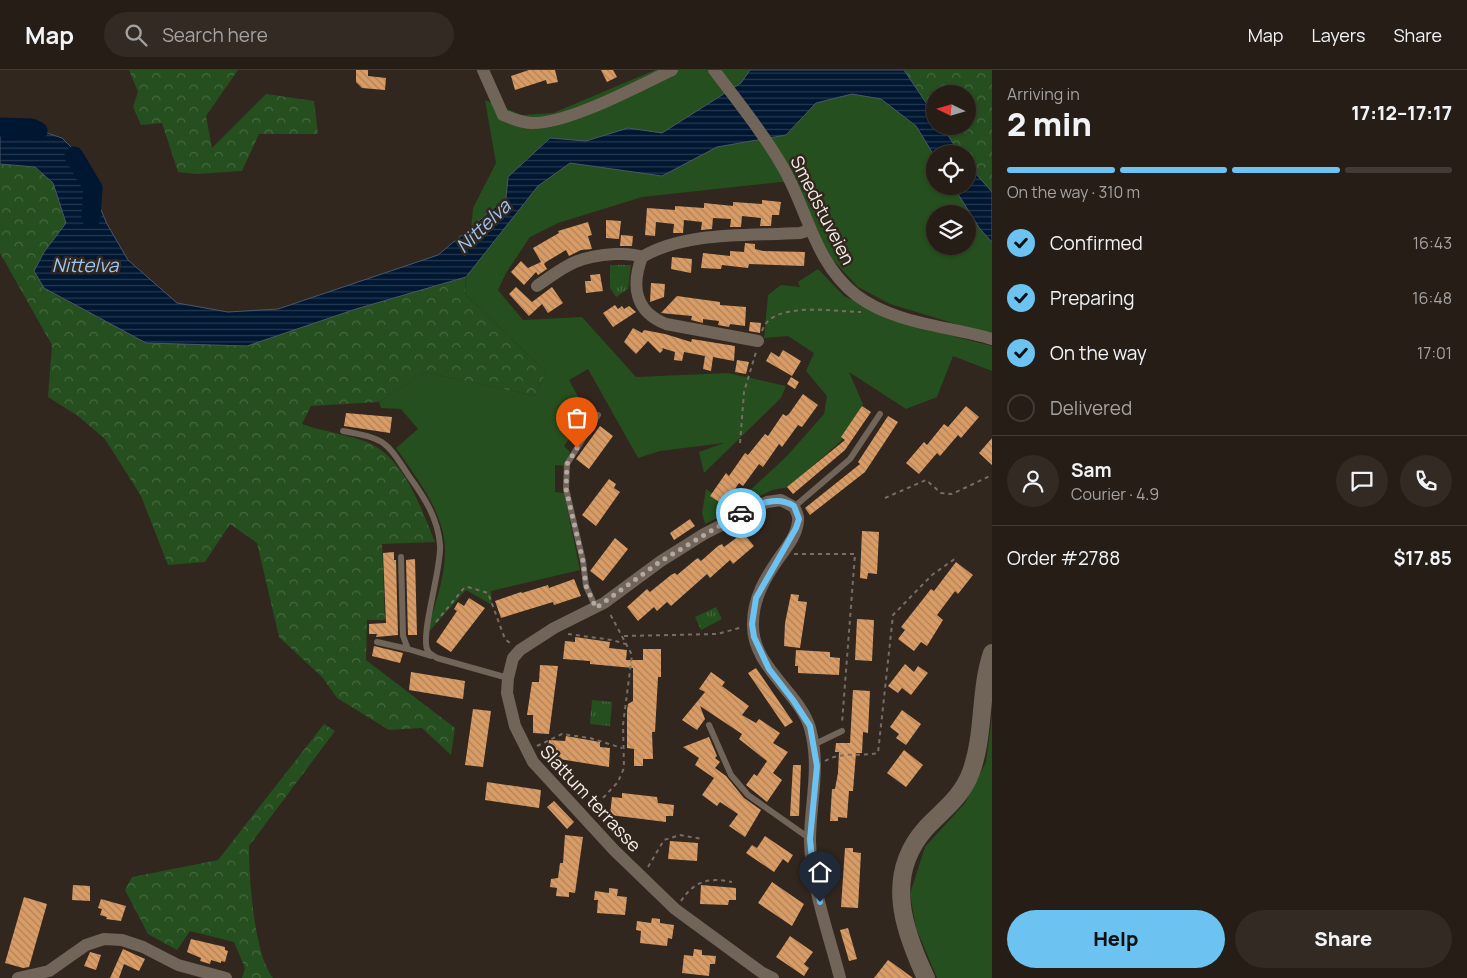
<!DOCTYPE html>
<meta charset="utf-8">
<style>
:root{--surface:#261d16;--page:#322a23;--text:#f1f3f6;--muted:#a4a2a1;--line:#423b35;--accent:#6cc3f2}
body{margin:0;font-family:Manrope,sans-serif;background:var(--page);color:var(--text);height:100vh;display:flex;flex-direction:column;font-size:19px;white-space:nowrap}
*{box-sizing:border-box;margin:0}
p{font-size:16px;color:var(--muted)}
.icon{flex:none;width:28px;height:28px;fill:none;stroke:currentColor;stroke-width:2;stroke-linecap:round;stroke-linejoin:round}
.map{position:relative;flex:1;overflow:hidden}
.side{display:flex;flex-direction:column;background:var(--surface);width:475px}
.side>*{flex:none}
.needle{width:32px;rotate:275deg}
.controls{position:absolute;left:926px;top:15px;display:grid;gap:10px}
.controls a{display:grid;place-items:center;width:50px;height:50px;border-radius:50%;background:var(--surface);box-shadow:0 1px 4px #0004,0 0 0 1px var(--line);font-size:25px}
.pin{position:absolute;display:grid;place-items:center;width:42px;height:42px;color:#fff;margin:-51px -21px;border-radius:50% 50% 50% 0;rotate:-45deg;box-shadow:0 0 5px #0007}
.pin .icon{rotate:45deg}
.courier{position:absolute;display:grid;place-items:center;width:50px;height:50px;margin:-25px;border:4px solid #6cc3f2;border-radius:50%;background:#fff;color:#222;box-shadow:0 1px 6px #0007}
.summary em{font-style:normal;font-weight:800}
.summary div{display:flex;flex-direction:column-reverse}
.summary{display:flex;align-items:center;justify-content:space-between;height:85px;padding:0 15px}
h1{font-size:32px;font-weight:800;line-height:38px}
.bar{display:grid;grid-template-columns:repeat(4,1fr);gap:8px 5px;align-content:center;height:60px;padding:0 15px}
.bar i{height:6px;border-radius:4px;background:var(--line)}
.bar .on{background:var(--accent)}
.bar p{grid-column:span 4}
.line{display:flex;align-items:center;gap:12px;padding:0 15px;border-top:1px solid var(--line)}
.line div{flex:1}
.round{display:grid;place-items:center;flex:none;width:52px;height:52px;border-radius:26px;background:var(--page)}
ol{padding:0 15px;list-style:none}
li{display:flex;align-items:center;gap:15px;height:55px}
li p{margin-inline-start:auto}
li .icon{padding:5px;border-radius:50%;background:var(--accent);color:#111;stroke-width:4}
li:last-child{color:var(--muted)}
li i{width:28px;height:28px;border:2px solid var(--line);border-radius:50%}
.cta{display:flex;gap:10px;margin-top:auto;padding:10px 15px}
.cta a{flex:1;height:58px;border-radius:30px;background:var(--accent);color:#111;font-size:20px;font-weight:800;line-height:58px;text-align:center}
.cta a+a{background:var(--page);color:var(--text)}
header{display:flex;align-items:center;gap:30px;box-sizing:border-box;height:70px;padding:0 25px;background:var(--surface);border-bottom:1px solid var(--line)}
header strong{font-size:24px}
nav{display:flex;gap:28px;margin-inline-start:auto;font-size:18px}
.search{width:350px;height:45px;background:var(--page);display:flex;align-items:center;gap:12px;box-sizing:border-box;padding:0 18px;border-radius:28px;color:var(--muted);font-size:19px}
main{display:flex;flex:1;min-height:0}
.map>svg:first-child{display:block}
</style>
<header>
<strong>Map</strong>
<div class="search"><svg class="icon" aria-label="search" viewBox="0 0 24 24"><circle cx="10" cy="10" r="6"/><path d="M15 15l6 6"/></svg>Search here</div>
<nav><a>Map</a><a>Layers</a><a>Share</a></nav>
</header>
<main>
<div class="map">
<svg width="992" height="908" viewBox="0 0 992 908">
<defs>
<pattern id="forest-crowns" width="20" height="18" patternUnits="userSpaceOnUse" patternTransform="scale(1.25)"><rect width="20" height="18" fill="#254f1e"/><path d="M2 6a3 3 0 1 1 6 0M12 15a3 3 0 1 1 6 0" fill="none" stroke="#45693f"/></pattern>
<pattern id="park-tufts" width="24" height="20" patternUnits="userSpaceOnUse" patternTransform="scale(1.25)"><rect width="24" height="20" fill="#254f1e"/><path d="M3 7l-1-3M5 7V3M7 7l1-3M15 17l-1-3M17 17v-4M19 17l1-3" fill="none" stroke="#45693f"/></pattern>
<pattern id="water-rules" width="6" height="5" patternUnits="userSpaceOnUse" patternTransform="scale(1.25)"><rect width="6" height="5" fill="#001732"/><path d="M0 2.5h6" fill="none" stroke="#263950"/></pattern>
<pattern id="building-back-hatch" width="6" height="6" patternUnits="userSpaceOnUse" patternTransform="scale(1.25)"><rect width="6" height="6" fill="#da9c65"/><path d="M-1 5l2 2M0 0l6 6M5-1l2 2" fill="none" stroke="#af825b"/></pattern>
</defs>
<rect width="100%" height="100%" fill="#32271e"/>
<path fill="#254f1e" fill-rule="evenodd" d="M655,0H839L935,56V116H968L992,129V265L890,234L858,217L829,186L797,114L781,112L642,127L558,153L530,167L506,203L498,220L523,250L582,247L636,307L728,303L786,316L781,328L704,403L699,382L724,373L660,381L638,388L588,299L569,310L587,343L564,376L570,382L564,396L555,395V422L564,423L580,500L491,521L492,535L466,520L426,565C435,532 452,493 442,459C434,429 413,403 396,378L418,359L401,339L381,338L379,332L425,302L535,326L546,302L465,224L473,138L496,93L485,30L522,45L553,43ZM935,144H968V176H935Z
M818,199L844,226L902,253L992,276V301L953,286L937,327L906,339L849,302L863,334L841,371L789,417L772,420L705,454L702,443L706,419L732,437L787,386L824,344L827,326L806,301L814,283L788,266L764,268L768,225L781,215L800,217L798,212Z
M992,645V908H937L916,858L910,824L925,777L965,733L986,692Z"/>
<path fill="url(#forest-crowns)" d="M129,0H238L206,46L212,78L266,24L314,31L318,64H259L242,101L197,104L178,102L162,53L141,55L133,37L138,22Z
M888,0H992V129L968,103V84H953L936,56H968V24H935V54Z
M0,94L35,97L53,113L66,154L44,182L99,249L356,239L466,207L465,224L546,302L535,326L425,302L379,332L311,336L302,354C322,361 344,364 364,371C403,384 421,438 435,472L382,474L385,550H367L366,590L455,658L451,685L422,658L389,660L337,628L323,608L279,567L257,473L230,454L205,492L168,495L141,426L105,369L78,346L48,327L52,275L0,183Z
M324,654L335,661L249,776C249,808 254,884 273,908H242L245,898L234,872L190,861L177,880L148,864L125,820L132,807L218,790Z"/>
<path fill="url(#park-tufts)" d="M610,195H631L628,219L616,227L610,218Z
M716,537L722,549L701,560L695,547Z
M592,630L612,632L610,656L590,654Z"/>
<path fill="url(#water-rules)" stroke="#4a5768" d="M750,0H904L935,46V56H942L960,84H935V87L916,56L881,29L852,24L816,33L786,65L717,77L662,106L570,93L538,116L466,207L356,239L247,276L146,273L44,218L34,201L44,182L66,153L53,113L35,97L0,94V57L32,58L62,68L76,82L107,154L128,190L177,233L228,242L278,239L438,185L506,128L508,107L550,68L586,71L628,58L662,63L741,13Z
M968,95L992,122V172L980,159L953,116H968Z"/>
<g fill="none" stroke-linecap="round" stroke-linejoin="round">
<path stroke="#001732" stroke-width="19" d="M0,57L32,58L38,61
M74,86L93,118L91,148"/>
</g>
<path fill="url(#building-back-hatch)" d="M356,0H368V6L386,8L385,20L362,18L356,12Z
M529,0H555L558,12L547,14L546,10L515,20L511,6Z
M601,0H613L617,7L607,12Z
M762,130L781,132L779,145H772L771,156H760L761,148L742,146L741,157H730L731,149L713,148L712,159L701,160L702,152L684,150L683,163H673L674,154L656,152L655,166L645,165L647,138L675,140V136L704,138V133L733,136V132L762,134Z
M606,150L621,151L619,169L606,168Z
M588,152L592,165L588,166L592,179L581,180L569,186L566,180L546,192L544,194L547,199L538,205L536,202L524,215L511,202L521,191L528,198L541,192L533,178L559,163L558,161Z
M621,165L633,166L632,176H620Z
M745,173L755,174V179L763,181L805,182L804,196L749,194L748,198L722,195L721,199L701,198L703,183L730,186V181L744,182Z
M672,187L692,189L691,203L671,199Z
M600,204L603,221L586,223L585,211H591L590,205Z
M651,213L665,214L664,227L650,232Z
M516,217L532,232L552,217L563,233L548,243L542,234L529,246L509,224Z
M677,226L720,232V235L746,237L745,256L730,254L729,257L718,255L719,251L703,249V253L691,250L692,246L661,243Z
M615,235L618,239L622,236L624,239L629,236L636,242L613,257L603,243Z
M750,252L761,253L760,263L749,261Z
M633,258L642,263L644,260L665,264L691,272L692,269L735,276L734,291L713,287L711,301L703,299L705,286L684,282L682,291L674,290L675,282L662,278L663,280L660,283L648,271L636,284L624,272Z
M783,280L801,291L792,306L766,291L771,282L779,287Z
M737,290L749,292L746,304L735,302Z
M791,307L799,312L795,319L787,314Z
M803,324L818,335L802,357L798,355L782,377L779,374L763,397L759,394L743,416L739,413L724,435L710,426L726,403L729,406L745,383L748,385L765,364L768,366L783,344L786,346L789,344Z
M862,336L871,342L845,380L793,424L787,417L845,370L841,367Z
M966,336L979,347L961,368L958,365L940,386L937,383L919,404L906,393L924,372L927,375L944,354L948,357Z
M346,343L392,347L390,363L344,356Z
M888,346L898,352L865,402L810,445L805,438L860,394L858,392Z
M600,356L613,366L589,399L576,389Z
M992,368V395L979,383Z
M609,409L616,414L614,418L620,422L596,456L582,445Z
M690,449L695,456L674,470L670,463Z
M862,461L879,462L877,504L868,503L867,509L860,508Z
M743,463L754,476L733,494L730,490L710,508L707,504L671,536L667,532L657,541L654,537L638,551L627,537L647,519L650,522L671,505L675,503L677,505L695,490L698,488L701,491L718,476L722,474L724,477Z
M615,468L628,479L603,511L590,501Z
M394,482V490H396L398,565L376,567L377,564H369V554L386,553L383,483Z
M415,489L417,565H408L406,490Z
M956,492L973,505L958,524L955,521L937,545L943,550L927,576L921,572L914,581L898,569L905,560L901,557L931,519L934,521Z
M574,509L581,526L554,535L553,532L501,548L495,531L521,522L522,523L548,515L549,518Z
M791,524L799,525L798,531L807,532L800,578L784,576L785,553Z
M469,528L485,538L451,582L436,572L457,541L454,539L458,532L464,536Z
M857,549L874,550L872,591L855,590Z
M575,567L610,572L609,578L627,580L626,590H643V579H661V607H658L655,662H652L653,689H643V696H634V679L627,678V641L628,634L633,631V598L590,594V591L563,589L565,571L575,572Z
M374,576L403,583L400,593L372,586Z
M796,580L830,582V587L840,588L839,605L798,603V596H795Z
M905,594L914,602L918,596L928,603L911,625L902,618L898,623L888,616Z
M540,595L558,596L549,664L533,663V645H527L532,612H539Z
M756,598L793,652L785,657L748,603Z
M411,602L465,611L463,629L409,620Z
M711,602L725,612L722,616L749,636L742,645L756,653L759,649L780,663L773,673L788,682L773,703L782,710L767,732L746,715L754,704L757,706L767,691L739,669L742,664L700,636L705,649L697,660L682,650L705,622L699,619Z
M853,620L870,621L868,663L863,662L862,683H856L853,721H849L847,748L838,747V751H830L832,719H835L838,703L839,682H835L836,673H850Z
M473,639L491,641L483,697L465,695Z
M902,640L921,654L906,675L896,668L899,664L890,657Z
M566,666L600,672V677L610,678L609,697L553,688L554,678H548L549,670L565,671Z
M709,667L717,686L715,688L720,692L715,698L726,706L744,728L761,740L745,767L729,756L738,744L720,732L717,736L702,725L714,708L695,695L699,688L683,677Z
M904,680L923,695L906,717L887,703Z
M793,695H801L799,746H790Z
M487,712L541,720L539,738L485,730Z
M622,723L657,727L658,733L674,735L673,746H666V752L610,745L612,727L622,728Z
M554,731L574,752L567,759L547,737Z
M565,765L583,767L575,823L569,822V827L556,826L557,818L550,817L551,809L558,808L560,793H563Z
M765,766L793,785L788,793L783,789L774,802L746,783L752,775L757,778Z
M670,771L698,773L697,791L668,789Z
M845,778H853V782L861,783L858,838L841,837Z
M772,812L804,834L792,856L758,833Z
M73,815L90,816V831L72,830Z
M701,815L736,818V830H729L728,835L700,834Z
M609,818L618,819L617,826L627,827L625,845L597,843L598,830H594L595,821L609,823Z
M24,827L47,834L29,897L23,898L5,893Z
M101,829L126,836L121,851L106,849L107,847L100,845L102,839L98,838Z
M652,848L660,849V853L674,855L672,869L668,868L667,876L640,873L641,861L636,860L637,851L651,853Z
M848,858L857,889L849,891L840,860Z
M790,866L813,882L804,894L809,898L804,906L776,887Z
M191,869L225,877V880L228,881L225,892L221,891V893L211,890L210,894L200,891L201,888L187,882Z
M123,879L145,889L139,901L124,894L119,908H110Z
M694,879L702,880V885L716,886L715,894H710L709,906L682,903L684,885L693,886Z
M90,882L101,885L96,900L84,896Z
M888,890L898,897L913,908H874Z"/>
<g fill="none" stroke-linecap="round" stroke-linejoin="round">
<path stroke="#776d65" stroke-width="2" stroke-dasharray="4 4" stroke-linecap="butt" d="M762,261C771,230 836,242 861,242
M740,373L744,322L756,282
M885,428L926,410L941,423L952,424L992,405
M794,484H855L842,653
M436,552L464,518L468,517L488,523L505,569L510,573
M568,564L612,570L629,575
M624,566L717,564L743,557
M537,676L562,664L590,668L622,678
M825,691C841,681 860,687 878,683L893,545L932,505L956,488
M594,741L601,730L618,712L624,698L623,655L632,585L609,542
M648,797L664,770L680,765L702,769
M681,831C694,811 709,807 732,812"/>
<path stroke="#716459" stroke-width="6" d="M343,361C386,369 385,370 409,406C424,427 438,448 440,475C442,498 419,568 428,581C429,583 434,586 437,588L508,608
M794,437L850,389L880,344
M401,487L403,566L408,579L431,586
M596,538L586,516L583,491L566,419L567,394L598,345
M377,572L408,579
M709,655L731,705L748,725L809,768
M813,675L842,661"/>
<path stroke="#716459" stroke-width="12" d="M483,0L503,45C513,49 522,53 532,53C568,54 638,16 672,0
M714,0C738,32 764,64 784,99C808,142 815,193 856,225C894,254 948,256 992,269
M537,216C566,195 578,186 615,184C624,184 633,183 642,187
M758,271L666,254C635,242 631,216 642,187C686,161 749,166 800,163L810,160
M18,908L49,901L86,875L104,869L122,870L143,877L178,895L226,908
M773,908L761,902L675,839L614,780L533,692L515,656L507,623L508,608L513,588L520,580L554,558L604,533L661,491L704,464L767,432L781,430L794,437C796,441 799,446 798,451C797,465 787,477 779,488C765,508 753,529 753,553C751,596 800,623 810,658C821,698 810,732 810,771C811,817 829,864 840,908"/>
<path stroke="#716459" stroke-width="18" d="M926,908C903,859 884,805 926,758C943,740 962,727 971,702C985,664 979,621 992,583"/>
</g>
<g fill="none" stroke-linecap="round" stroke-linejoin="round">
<path stroke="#b1a8a1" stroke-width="5" stroke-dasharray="0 9" d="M577,378L567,394L566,419L583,491L586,516L596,538L661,491L741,443"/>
<path stroke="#6cc3f2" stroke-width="6" d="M741,443C758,434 777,425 794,436L799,449L796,458L756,528L752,554L754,567L769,599L793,630L810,656L817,696L810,769L812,790L820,832"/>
</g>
<g text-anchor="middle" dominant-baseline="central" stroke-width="5" stroke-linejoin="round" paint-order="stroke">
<g font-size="18" fill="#f5ede7" stroke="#32271e">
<text transform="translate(823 140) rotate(63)">Smedstuveien</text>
<text transform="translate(591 728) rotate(47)">Slattum terrasse</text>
</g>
<g font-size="19" font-style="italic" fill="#9bc5f3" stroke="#32271e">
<text transform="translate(483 156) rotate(-44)">Nittelva</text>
<text x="85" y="195">Nittelva</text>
</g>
</g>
</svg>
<div class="controls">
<a><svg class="needle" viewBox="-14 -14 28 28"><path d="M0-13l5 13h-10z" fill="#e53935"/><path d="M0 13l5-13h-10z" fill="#a4a2a1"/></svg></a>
<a><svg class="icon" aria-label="locate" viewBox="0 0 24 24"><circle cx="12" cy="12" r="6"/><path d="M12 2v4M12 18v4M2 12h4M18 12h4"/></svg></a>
<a><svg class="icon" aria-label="layers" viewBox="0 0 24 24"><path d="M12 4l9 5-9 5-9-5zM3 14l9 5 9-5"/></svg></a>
</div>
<div class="pin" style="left:577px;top:378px;background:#ea580c"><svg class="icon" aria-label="bag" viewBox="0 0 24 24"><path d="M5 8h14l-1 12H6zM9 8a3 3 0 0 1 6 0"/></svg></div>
<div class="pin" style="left:820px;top:832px;background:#1f2937"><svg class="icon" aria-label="home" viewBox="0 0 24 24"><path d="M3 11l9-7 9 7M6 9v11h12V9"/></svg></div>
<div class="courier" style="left:741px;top:443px"><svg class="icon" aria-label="car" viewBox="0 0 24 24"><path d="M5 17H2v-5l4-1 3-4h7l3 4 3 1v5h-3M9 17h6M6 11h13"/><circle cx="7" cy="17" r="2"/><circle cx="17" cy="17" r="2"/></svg></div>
</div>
<section class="side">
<div class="summary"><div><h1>2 min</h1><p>Arriving in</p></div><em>17:12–17:17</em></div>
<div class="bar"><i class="on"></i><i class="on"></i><i class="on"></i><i></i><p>On the way · 310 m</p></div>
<ol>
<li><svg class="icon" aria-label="check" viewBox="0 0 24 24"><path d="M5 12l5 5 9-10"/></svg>Confirmed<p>16:43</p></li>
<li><svg class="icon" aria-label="check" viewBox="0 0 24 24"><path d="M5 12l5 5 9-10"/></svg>Preparing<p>16:48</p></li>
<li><svg class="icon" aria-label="check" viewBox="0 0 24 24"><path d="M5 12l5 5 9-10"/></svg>On the way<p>17:01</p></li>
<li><i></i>Delivered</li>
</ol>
<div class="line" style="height:90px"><a class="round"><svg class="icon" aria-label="person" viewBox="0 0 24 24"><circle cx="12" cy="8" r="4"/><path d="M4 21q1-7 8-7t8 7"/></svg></a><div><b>Sam</b><p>Courier · 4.9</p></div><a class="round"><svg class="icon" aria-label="chat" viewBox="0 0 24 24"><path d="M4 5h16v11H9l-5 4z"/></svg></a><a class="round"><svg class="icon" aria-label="phone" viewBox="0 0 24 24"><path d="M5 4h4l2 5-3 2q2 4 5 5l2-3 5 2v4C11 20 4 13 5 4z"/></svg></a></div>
<div class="line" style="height:65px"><div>Order #2788</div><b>$17.85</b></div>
<div class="cta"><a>Help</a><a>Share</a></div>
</section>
</main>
